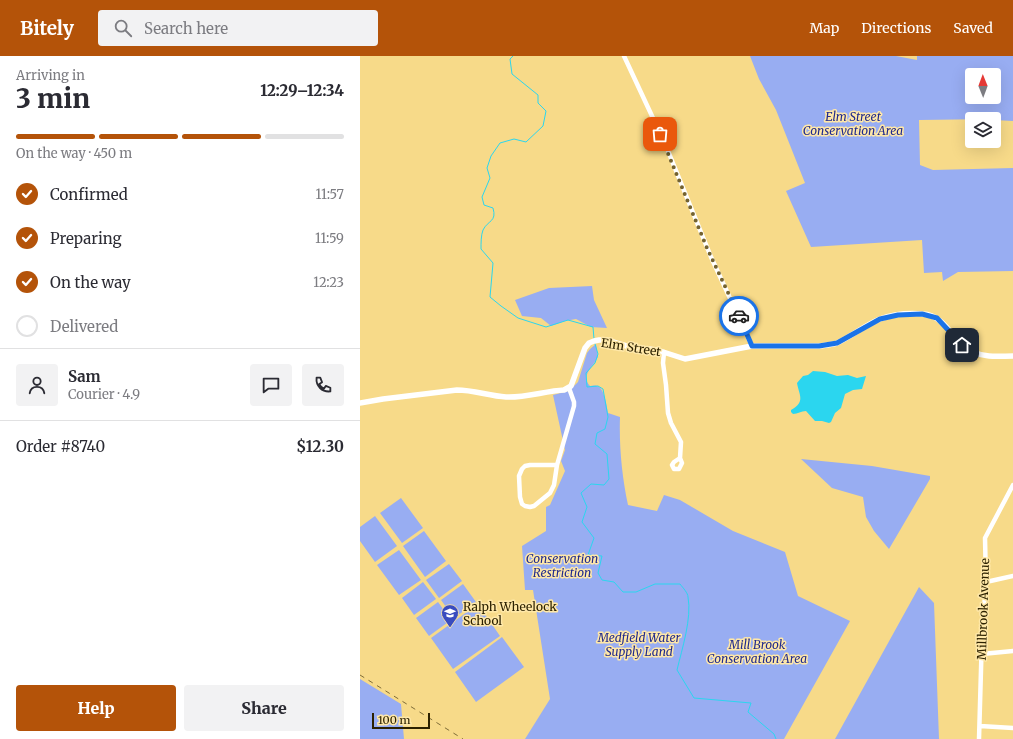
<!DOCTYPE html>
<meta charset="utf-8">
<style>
:root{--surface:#fff;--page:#f2f2f3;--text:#2b2b33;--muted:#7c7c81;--line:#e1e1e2;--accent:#b45309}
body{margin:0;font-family:Merriweather,serif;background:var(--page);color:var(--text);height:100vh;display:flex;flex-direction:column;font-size:15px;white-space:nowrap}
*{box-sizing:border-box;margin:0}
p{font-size:13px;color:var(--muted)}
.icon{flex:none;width:22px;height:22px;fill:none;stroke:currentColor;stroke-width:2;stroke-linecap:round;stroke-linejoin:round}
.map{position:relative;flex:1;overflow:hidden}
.sheet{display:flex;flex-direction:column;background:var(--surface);width:360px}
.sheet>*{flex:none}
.needle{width:26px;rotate:359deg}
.buttons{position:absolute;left:605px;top:12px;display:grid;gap:8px}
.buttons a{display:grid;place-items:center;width:36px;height:36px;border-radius:4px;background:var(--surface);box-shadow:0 4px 16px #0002;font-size:20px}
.scale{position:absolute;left:12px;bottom:10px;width:58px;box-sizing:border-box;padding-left:4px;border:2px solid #2c2100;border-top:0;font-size:11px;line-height:14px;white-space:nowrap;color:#2c2100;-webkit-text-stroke:3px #ffe8a8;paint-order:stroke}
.pin{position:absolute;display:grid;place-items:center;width:34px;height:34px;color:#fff;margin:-17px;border-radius:8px;box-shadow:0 2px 6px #0006}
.courier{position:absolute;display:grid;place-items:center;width:40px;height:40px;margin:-20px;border:3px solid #1a73e8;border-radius:50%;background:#fff;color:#222;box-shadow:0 1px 5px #0007}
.head em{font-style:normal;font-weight:800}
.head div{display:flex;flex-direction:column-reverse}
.head{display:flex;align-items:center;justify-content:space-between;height:68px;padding:0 16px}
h1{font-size:26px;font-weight:800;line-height:30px}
.bar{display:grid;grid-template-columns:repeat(4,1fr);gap:6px 4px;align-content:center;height:48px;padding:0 16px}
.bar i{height:5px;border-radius:3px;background:var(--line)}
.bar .on{background:var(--accent)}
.bar p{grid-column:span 4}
.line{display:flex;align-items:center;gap:10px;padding:0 16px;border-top:1px solid var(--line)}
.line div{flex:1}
.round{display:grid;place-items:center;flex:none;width:42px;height:42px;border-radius:4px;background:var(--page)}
ol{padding:0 16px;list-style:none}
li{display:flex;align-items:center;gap:12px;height:44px}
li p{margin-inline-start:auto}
li .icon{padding:4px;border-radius:50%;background:var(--accent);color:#fff;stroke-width:4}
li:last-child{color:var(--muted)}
li i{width:22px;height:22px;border:2px solid var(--line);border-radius:50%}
.action{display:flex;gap:8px;margin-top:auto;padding:8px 16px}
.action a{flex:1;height:46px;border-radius:4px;background:var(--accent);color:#fff;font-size:16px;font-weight:800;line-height:46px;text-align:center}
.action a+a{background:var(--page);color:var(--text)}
header{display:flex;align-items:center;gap:24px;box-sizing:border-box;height:56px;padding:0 20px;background:var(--accent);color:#fff}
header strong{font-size:19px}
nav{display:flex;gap:22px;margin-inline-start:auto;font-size:14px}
.search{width:280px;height:36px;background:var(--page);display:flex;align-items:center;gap:10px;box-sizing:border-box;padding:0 14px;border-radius:4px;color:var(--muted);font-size:15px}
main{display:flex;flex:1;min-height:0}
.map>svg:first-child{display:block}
</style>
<header>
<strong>Bitely</strong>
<div class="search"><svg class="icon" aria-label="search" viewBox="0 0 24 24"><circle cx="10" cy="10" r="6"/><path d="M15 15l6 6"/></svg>Search here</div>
<nav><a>Map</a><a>Directions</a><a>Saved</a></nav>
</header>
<main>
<section class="sheet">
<div class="head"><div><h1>3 min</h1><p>Arriving in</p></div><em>12:29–12:34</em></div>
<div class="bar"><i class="on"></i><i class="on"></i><i class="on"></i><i></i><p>On the way · 450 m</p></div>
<ol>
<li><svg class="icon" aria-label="check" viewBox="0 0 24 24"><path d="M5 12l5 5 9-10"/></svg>Confirmed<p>11:57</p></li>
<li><svg class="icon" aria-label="check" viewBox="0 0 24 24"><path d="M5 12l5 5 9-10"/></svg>Preparing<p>11:59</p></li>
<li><svg class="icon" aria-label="check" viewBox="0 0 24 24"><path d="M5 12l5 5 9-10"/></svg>On the way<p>12:23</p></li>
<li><i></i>Delivered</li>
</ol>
<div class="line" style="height:72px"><a class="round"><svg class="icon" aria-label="person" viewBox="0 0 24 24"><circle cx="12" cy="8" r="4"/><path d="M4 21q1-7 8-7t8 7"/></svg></a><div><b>Sam</b><p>Courier · 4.9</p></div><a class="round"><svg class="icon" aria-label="chat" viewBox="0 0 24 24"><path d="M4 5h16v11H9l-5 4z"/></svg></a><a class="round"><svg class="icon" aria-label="phone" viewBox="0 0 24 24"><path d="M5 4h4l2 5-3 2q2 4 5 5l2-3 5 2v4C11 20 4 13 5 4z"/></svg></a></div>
<div class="line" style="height:52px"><div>Order #8740</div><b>$12.30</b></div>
<div class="action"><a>Help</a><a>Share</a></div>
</section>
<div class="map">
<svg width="653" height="683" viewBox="0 0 653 683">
<rect width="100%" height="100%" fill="#f7da89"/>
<path fill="#98adf2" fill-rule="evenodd" d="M390,0H536L557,4V0H653V65L634,64V63L559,64L560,109L573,114L653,112V215L598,216L583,225L582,216L564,217L562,184L451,191L426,135L445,127L416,54L399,23ZM612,19H634V41H612Z
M232,230L234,244L247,272L231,271L216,263L205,265L191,270L181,262L162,260L155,244L189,232Z
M236,288L238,301C233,311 220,320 230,330C231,330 235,329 237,330C244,331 247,351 248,357L260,361C259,391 262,420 268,449L297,455L304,439L320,444L373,475L425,496L438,540L490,565L424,683H165L190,643L173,534H165L162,490L186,475V451L190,449L205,415L201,405L205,394L193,339L209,335L218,326L227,297L230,293Z
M441,403L512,410L570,420V423L529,493L514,475L506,461L503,441L472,432Z
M41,442L63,472L42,487L20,457Z
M15,460L37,490L15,506L0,485V471Z
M64,475L86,505L65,521L43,490Z
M39,494L61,524L39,539L17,509Z
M89,508L102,525L79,542L66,524Z
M63,526L76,543L54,559L42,542Z
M103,528L116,546L94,562L81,544Z
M559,531L574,547L579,683H475Z
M78,546L91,564L69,580L56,562Z
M118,548L140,580L93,613L71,582Z
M142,581L164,611L116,646L95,616Z
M0,623L41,648L44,683H0Z"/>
<path fill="#2bd6ef" d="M453,315L465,316L477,320L488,319L497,322L506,320L502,333L493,334L485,338L481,352L475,357L471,366L469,367L462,365H455L446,355C441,355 438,358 433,358L431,356V354C446,346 439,339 437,327L443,320L448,319Z"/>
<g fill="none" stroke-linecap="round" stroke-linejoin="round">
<path stroke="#2bd6ef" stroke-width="1" d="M153,0L150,3L152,18L178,39V47L186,55L183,70L166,86L154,83L140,87L131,100L127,112L130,122L122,141L124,149L133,152C137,166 128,164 123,174C121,179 121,187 121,193L133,207L130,241L141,250L158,262L186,271L208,264L233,271L234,283
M235,288L238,298L235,307L226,317L227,331L238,330L243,333L248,361L245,373L237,377L235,388L247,398L249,423L244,429L231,428L221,437L227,451L222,466L234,482L228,499L242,500L238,517L242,524L254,526L263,536H276L295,528H320C323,532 328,537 328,541C332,562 322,593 317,614L334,642L391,647L388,656L414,678L416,683"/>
<path stroke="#fff" stroke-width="4.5" d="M264,0L306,90L351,201L392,290
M304,296L303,307L306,329L308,357L311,367L321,386L320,402L322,407L319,413H314L312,409L314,406L320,402
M197,409H170L165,410L162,413L159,420L160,441L162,448L165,450L170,451L174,450L190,437L194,429L197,409L214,350V346L209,332
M626,526L653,520
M622,598L653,595
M620,670L653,672
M619,683L622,579L626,526L625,482L653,429"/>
<path stroke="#fff" stroke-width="5.5" d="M0,347L23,343L97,334C114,334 129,340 146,341C165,342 185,335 204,334L211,330L225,292L229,287L234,285L239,284H246L270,291L297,294L325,303L392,290H459C465,289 472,289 477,287C492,280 505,269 520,263C533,258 550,257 563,258C586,259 594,288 613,296C626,302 640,300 653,300"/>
<path stroke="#7f6d38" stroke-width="1" stroke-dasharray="5 5" stroke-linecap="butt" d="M0,619L103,683"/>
</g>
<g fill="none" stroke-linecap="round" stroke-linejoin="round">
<path stroke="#736230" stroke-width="4" stroke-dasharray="0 7.2" d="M300,78L347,192L379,260"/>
<path stroke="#1a73e8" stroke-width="5" d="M379,260L392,290H459L477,287L520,263L538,259L562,258L577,262L602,289"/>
</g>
<defs>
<g id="school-pin" transform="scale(0.9)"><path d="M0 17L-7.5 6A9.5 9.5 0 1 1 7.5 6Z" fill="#394cbf" stroke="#ffe8a8"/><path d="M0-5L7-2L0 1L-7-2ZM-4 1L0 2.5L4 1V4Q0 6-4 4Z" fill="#fff"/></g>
</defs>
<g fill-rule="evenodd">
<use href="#school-pin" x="90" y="557"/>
</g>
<g text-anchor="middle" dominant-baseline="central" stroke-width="3" stroke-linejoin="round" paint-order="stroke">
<g font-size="12" font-style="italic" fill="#1f298d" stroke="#ffe8a8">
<text x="493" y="60">Elm Street<tspan x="493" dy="14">Conservation Area</tspan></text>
<text x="202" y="502">Conservation<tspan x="202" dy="14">Restriction</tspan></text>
<text x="279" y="581">Medfield Water<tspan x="279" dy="14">Supply Land</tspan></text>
<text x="397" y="588">Mill Brook<tspan x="397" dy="14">Conservation Area</tspan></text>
</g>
<g font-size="12" fill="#2c2100" stroke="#ffe8a8">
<text transform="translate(271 291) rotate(9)">Elm Street</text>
<text transform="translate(623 553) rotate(-88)">Millbrook Avenue</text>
</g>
<g font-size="12" fill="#2c2100" stroke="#ffe8a8" text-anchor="start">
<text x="103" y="550">Ralph Wheelock<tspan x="103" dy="14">School</tspan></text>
</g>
</g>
</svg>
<div class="buttons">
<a><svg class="needle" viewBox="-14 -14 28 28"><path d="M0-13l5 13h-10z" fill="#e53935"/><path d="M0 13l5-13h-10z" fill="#7c7c81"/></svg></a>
<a><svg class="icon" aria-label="layers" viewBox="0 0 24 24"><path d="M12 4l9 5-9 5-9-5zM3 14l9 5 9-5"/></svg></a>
</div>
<div class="scale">100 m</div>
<div class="pin" style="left:300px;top:78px;background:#ea580c"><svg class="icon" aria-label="bag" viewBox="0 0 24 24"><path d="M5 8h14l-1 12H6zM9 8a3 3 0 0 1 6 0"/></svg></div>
<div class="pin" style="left:602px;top:289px;background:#1f2937"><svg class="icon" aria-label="home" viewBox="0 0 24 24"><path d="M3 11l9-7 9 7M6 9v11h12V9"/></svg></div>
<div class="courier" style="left:379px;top:260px"><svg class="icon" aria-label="car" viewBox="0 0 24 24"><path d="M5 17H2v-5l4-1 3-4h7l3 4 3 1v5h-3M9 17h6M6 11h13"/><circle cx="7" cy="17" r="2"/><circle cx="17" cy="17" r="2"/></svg></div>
</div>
</main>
